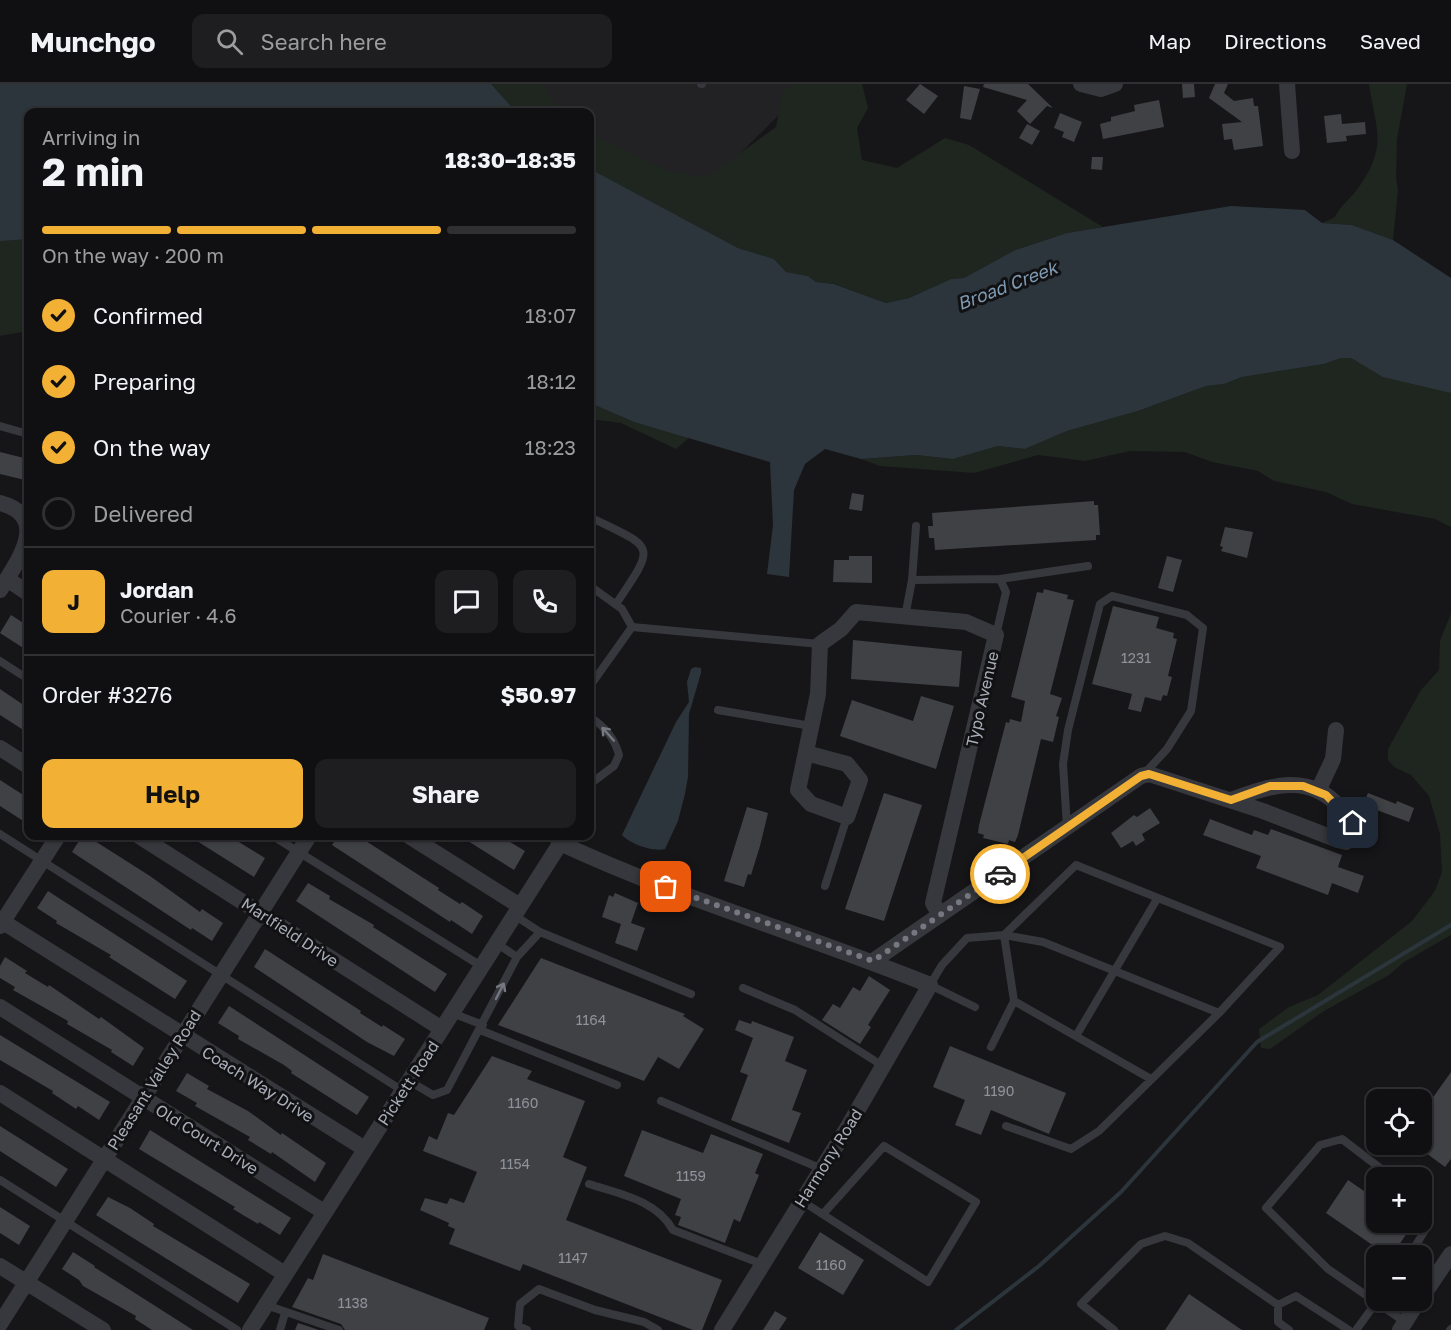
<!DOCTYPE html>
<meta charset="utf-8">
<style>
:root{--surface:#101012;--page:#1e1e20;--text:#f1f3f6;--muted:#9c9d9f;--line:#303032;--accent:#f2b134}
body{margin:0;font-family:"Golos Text",sans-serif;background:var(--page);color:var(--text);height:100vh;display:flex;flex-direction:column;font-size:22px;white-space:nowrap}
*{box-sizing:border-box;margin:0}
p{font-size:20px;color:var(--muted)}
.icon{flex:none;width:33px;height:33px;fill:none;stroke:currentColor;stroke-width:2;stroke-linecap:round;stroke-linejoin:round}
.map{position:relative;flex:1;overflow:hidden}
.panel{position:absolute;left:24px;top:24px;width:570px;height:732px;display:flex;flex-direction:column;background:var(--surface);border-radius:12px;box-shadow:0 2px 4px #0004,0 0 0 2px var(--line)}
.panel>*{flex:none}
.buttons{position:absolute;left:1366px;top:1005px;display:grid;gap:12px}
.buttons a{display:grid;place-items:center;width:66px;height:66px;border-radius:12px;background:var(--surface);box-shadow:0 2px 4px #0004,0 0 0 2px var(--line);font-size:30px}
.pin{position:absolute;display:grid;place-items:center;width:51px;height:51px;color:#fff;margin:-26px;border-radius:12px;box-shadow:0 3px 9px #0006}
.courier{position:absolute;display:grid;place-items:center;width:60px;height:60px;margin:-30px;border:4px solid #f2b134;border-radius:50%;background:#fff;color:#222;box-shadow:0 2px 8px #0007}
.overview em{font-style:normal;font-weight:700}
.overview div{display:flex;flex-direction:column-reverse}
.overview{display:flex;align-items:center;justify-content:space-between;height:102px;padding:0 18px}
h1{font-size:39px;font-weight:700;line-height:45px}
.bar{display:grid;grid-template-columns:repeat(4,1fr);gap:9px 6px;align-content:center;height:72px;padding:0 18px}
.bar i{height:8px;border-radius:4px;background:var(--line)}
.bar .current{background:var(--accent)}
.bar p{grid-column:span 4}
.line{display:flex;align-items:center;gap:15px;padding:0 18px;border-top:2px solid var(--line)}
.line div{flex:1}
.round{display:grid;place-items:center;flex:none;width:63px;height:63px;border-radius:12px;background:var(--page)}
ol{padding:0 18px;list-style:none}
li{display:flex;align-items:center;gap:18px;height:66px}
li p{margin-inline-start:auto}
li .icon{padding:6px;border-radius:50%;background:var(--accent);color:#111;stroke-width:4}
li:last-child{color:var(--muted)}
li i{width:33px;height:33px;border:3px solid var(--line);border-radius:50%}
.button{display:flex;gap:12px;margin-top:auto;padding:12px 18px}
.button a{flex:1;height:69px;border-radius:12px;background:var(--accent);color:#111;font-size:24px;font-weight:700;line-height:69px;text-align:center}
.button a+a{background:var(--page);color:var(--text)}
header{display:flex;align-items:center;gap:36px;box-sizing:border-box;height:84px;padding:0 30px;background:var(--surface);border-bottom:2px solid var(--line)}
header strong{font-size:28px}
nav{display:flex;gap:33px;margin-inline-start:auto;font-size:21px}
.search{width:420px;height:54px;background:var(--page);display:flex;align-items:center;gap:15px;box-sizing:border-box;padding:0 21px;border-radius:12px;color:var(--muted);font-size:22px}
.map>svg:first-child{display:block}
</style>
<header>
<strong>Munchgo</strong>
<div class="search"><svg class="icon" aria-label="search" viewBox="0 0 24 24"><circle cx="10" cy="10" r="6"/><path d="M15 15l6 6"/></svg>Search here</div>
<nav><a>Map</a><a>Directions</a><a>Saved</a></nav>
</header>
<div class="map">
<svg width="1451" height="1246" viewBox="0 0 1451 1246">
<rect width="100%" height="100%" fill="#161618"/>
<path fill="#222225" d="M433,0H810L673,136L590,89V28H483Z"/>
<path fill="#1e261f" d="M491,0H543L553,18L565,28H516Z
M792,0H862L868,24L857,44L862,76L897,84L945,54L969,61L1103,143L1067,149L1015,166L964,194L951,195L909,214L886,219L835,200L816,198L808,192L786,188L774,175L738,164L590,85V50L672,88L707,93L776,43L783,7Z
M1369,0H1407L1397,55L1396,94L1398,106L1393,156L1352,141L1322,139L1335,133C1342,119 1353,113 1361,100C1388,60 1375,43 1369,0Z
M6,155H28V247L0,252V157Z
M1341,274H1351L1367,283L1451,309V443L1435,435L1352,420L1326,408L1274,397L1258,387L1212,378L1185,368L1130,367L1085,377L1038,371L974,389L880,382L861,375L916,371L953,375L998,362L1025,365L1067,347L1138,327L1206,302L1224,300L1242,293L1324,280Z
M590,319L634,338L690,353L676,365L621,339L590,335Z
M1451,529V851L1404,878L1389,891L1324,927L1270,965L1261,964L1259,945L1289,923L1318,911L1412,837L1435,807L1442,788L1440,750L1429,712L1411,691L1394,683L1388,676V665L1421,606L1439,586L1440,557Z"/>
<path fill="#2c353c" d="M0,0H491L516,28H28V155L0,157Z
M590,85L738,164L774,175L786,188L808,192L816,198L834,200L886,219L909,214L951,195L964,194L1015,166L1067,149L1231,122L1305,126L1322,139L1352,141L1393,156L1451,194V309L1383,293L1351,274H1341L1324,280L1242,293L1224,300L1206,302L1138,327L1067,347L1025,365L998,362L953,375L916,371L861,375L825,365L805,380L794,406L789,493L767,490L773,441L770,378L634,338L590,319Z
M695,583L701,584V589L689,630L688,693L685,710L678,737L665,765C653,768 630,760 622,751L676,638L689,618L687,598L691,585Z"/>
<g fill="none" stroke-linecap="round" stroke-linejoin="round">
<path stroke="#2c353c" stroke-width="4" d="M956,1246L1039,1182L1121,1108L1257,958L1451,841"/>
</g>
<path fill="#404145" d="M920,0L938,12L924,30L906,16Z
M984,0H1028L1053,24L1047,22L1030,40L1017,27L1027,16L983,3Z
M1182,0H1194L1195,13L1183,14Z
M1215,0H1228L1224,9L1234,17L1253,14L1254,22H1258L1263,62L1234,66L1232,55L1224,56L1222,40L1242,38L1209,14Z
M964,2L980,5L971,36L960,34Z
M1159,16L1164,43L1103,55L1100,40L1111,37V33L1135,27L1134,21Z
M1060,29L1082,38L1074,58L1062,53L1064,48L1054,44Z
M1341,30L1342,40L1365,38L1366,50L1346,52L1347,57L1327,59L1324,32Z
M1027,40L1040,47L1032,61L1019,54Z
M1092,73H1103L1102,86L1091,85Z
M0,368L28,375L25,396L0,390Z
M852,409L864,411L862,427L849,425Z
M1094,417V421H1098L1100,451H1096V456L935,466L934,454H929L928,442H933L932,429Z
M1225,443L1253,448L1247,474L1221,467L1223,463L1220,462Z
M849,472H872V499L833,498L834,476H849Z
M1167,472L1182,476L1173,508L1158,504Z
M1044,505L1068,511L1067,515L1074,516L1050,610L1062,614L1056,632L1059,633L1053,658L1041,655L1018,751L1015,758L1009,756L1008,760L983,754L984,751L978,749L979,741L1006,638L1009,639L1010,635L1021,638L1025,617L1011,613L1037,508L1043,509Z
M1113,522L1159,533L1156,544L1174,549L1173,554L1177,555L1168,592L1172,593L1167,612L1163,611L1161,617L1145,613L1141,628L1128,625L1132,610L1092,600Z
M11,531L28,542V567L0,549Z
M853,556L962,567L959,603L851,595Z
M0,605L28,624V649L0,631Z
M921,612L954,622L936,685L840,652L852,616L913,637Z
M0,696L28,714V740L0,722Z
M884,709L922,721L884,837L845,825Z
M1368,709L1396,720L1397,717L1414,724L1409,738L1363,721Z
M747,723L768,729L760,762L751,791L748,790L744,803L724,797Z
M1150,724L1160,739L1142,750L1145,756L1136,762L1133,757L1121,764L1111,749L1134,731L1137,733Z
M1210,735L1252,751L1254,746L1268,751L1271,745L1342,771L1338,783L1364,792L1358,809L1332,799L1328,811L1256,784L1261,772L1203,751Z
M82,752H87L150,792L200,828L202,825L223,839L212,857L192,844L191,846L72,768Z
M189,752H229L265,774L254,793Z
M338,752H358L439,804L438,806L460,820L462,818L483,832L472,850L451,836L450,838L332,761Z
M460,752H500L525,767L514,786Z
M308,799L330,812L329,815L374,841L373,843L447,890L435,908L296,817Z
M48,807L187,897L175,915L109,873L111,871L56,839L57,837L37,824Z
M615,809L638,819L631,839L645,844L637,867L615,859L621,840L602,833L609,811L613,813Z
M265,865L361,927L360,929L382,943L383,941L405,955L394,972L367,958L254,883Z
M5,873L27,887L25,889L48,903L49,901L99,935L101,933L144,964L133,982L111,968L112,966L67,940L68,937L13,906L15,903L0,894V882Z
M541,874L685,930L683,932L704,945L679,985L658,973L644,997L498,941Z
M869,892L890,906L868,941L871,943L860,960L822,936L833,920L840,924L853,903L860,907Z
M229,922L369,1013L357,1031L291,989L292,987L284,981L238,955L239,952L218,939Z
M739,936L751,940L752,937L794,953L785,977L807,986L792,1026L801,1029L789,1059L731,1036L748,991L740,988L753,954L735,946Z
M0,951L110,1018L99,1036L78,1022L76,1025L52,1009L53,1007L0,976Z
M950,962L1066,1009L1049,1050L991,1026L981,1051L955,1041L965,1016L933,1003Z
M492,972L532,987L527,995L585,1017L563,1073L587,1083L566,1136L722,1196L702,1246H693L523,1180L520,1187L449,1160L455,1145L448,1142L449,1139L420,1126L425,1114L447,1120L450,1114L464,1119L477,1088L423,1067L429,1052L437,1056L448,1029L454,1031Z
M1451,988V1075L1445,1083L1422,1066V1029Z
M187,989L209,1002L207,1005L248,1027L281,1051L282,1049L326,1079L315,1098L272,1068L271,1070L248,1056L250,1053L195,1022L197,1019L176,1007Z
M0,1042L68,1085L56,1103L0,1067Z
M150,1046L291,1134L280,1151L259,1138L258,1140L233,1125L235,1123L139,1065Z
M642,1046L703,1069L711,1050L763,1070L755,1089L759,1091L740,1138L734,1135L725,1159L678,1141L681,1133L675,1131L681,1115L624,1092Z
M1348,1096L1377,1116V1138H1404L1411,1143L1393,1170L1386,1165L1384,1169L1326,1129Z
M108,1113L130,1124L154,1140L153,1142L250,1200L238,1219L96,1131Z
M0,1123L30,1142L19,1161L0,1149Z
M820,1148L864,1176L843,1211L798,1184Z
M73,1168L95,1182L94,1183L193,1246H152L135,1235L136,1232L83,1202L79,1196L62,1185Z
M323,1170L489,1234L484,1246H345L341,1240L292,1223L308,1194L313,1196Z
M1189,1210L1242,1246H1165Z
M775,1227L787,1234L779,1246H763Z
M298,1239L319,1246H295Z"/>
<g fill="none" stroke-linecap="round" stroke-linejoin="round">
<path stroke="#37383d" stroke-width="8" d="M701,0H702
M0,342L28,350
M590,433C654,465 658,458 616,520
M1000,495L1088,482
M912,496L916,442
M590,502L622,525L632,543
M905,533L912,496L1000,495L1006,508L996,551
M0,577L28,595
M590,602L632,543L820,560
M718,626L811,642
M590,633C604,642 615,655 619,671L614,682L590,700
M1067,743L1063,680L1068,646L1100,520L1112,512L1187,531L1203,544L1191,627L1167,665L1144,690
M0,750L403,1007
M273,752L481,882
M547,752L560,759
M825,802L847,733
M514,831L540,848L691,910
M496,859L517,873
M743,904L795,926L883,982
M1014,917L1151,995
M975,923L930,901L942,881L967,854L1004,851L1043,858L1219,929L1099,1047L1071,1065L1006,1042
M452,929L483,941
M480,946L617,1001
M1076,952L1157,815
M991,963L1014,917L1004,851L1076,781L1280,863L1219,929
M409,997L433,1011L447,1006L517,873L540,848
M661,1017L822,1085
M1393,1094L1342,1055L1320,1061L1266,1124L1328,1185L1405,1238
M0,1096L237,1246
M589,1100C620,1110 656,1116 673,1146L762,1180
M1422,1114L1427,1118
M802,1117L928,1198L976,1118L884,1062L823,1130
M1409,1172L1424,1148
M266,1221L339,1246
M1278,1221V1238L1289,1246
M280,1246L285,1229
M527,1246L518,1242L520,1220L539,1205L595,1226L644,1238L658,1246
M1114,1246L1081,1220L1141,1160L1165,1152L1188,1159L1278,1221L1296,1212L1349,1246
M1356,1246L1378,1216
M1450,1246L1451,1245"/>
<path stroke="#37383d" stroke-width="16" d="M1081,0L1101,5L1115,0
M1287,0L1292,67
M0,419C52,433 17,478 0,506
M7,495L28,509
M0,664L28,682
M806,669L847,680L860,696L847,733L811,720L798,706L818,610L820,560L841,545L856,528L966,538L996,551L933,819L940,831
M1318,707L1333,675L1336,646
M139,752L442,945
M409,752L520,822
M560,759C680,815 807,851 930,901L846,1046L722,1246
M0,836L365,1065
M0,842L58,752
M873,877L1141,692L1149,690L1263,727L1338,756L1346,758L1353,753C1356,741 1349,735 1341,725C1310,687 1269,702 1231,716
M0,923L324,1128
M0,1009L285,1190
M0,1182L103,1246
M1422,1213L1451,1170
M0,1240L309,752
M250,1246L565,752
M1400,1246L1419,1216"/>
</g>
<defs><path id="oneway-shaft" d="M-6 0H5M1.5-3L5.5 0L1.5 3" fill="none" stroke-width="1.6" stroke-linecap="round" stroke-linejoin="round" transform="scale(1.5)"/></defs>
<g stroke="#757881">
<use href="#oneway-shaft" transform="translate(608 650) rotate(-132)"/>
<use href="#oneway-shaft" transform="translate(500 907) rotate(-63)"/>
</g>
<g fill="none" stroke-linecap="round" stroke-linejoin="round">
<path stroke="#757880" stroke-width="6" stroke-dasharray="0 10.8" d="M666,803L873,877L1000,790"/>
<path stroke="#f2b134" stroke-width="8" d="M1000,790L1141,692L1149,690L1231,716L1270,702H1303L1326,711L1353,739"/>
</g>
<g text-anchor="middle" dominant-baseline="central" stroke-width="6" stroke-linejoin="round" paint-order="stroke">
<g font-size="14" fill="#8e929b">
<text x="1136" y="573">1231</text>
<text x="591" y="935">1164</text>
<text x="999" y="1006">1190</text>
<text x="523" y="1018">1160</text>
<text x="515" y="1079">1154</text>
<text x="691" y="1091">1159</text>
<text x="573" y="1173">1147</text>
<text x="831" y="1180">1160</text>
<text x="353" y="1218">1138</text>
</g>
<g font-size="16" fill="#a8adb8" stroke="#111113">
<text transform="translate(982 615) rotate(-77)">Typo Avenue</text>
<text transform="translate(290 848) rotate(33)">Marlfield Drive</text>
<text transform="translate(154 996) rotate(-58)">Pleasant Valley Road</text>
<text transform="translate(408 999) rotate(-57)">Pickett Road</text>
<text transform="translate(258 1000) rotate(32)">Coach Way Drive</text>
<text transform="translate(207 1055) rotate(32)">Old Court Drive</text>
<text transform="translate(828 1074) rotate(-58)">Harmony Road</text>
</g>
<g font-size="18" font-style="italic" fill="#7f9bb3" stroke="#111113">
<text transform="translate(1007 201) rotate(-21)">Broad Creek</text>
</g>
</g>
</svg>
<div class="buttons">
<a><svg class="icon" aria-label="locate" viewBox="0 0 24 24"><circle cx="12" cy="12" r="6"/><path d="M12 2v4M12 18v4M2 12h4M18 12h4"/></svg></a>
<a>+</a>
<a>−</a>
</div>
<div class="pin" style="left:666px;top:803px;background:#ea580c"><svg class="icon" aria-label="bag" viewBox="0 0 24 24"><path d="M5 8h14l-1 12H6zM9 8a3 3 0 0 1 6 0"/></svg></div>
<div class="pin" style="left:1353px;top:739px;background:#1f2937"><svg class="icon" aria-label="home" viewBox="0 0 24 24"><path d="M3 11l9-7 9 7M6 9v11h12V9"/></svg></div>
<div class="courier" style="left:1000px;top:790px"><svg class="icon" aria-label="car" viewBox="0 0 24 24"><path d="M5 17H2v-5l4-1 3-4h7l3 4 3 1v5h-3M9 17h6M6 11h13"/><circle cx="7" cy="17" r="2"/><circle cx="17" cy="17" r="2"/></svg></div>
<section class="panel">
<div class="overview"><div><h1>2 min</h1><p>Arriving in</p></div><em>18:30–18:35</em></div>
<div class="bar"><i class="current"></i><i class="current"></i><i class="current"></i><i></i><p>On the way · 200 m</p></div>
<ol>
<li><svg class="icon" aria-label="check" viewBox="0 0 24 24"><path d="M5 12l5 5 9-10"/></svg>Confirmed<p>18:07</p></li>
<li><svg class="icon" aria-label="check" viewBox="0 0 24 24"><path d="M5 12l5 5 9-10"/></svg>Preparing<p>18:12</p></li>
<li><svg class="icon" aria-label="check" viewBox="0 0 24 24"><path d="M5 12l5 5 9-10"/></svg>On the way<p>18:23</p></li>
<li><i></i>Delivered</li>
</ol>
<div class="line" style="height:108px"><b class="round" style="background:var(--accent);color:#111">J</b><div><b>Jordan</b><p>Courier · 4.6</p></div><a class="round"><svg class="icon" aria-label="chat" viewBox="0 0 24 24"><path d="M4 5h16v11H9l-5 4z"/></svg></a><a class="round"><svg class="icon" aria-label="phone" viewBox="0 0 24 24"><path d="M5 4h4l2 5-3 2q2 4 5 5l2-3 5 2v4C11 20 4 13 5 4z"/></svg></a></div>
<div class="line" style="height:78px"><div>Order #3276</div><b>$50.97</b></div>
<div class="button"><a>Help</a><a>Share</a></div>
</section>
</div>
